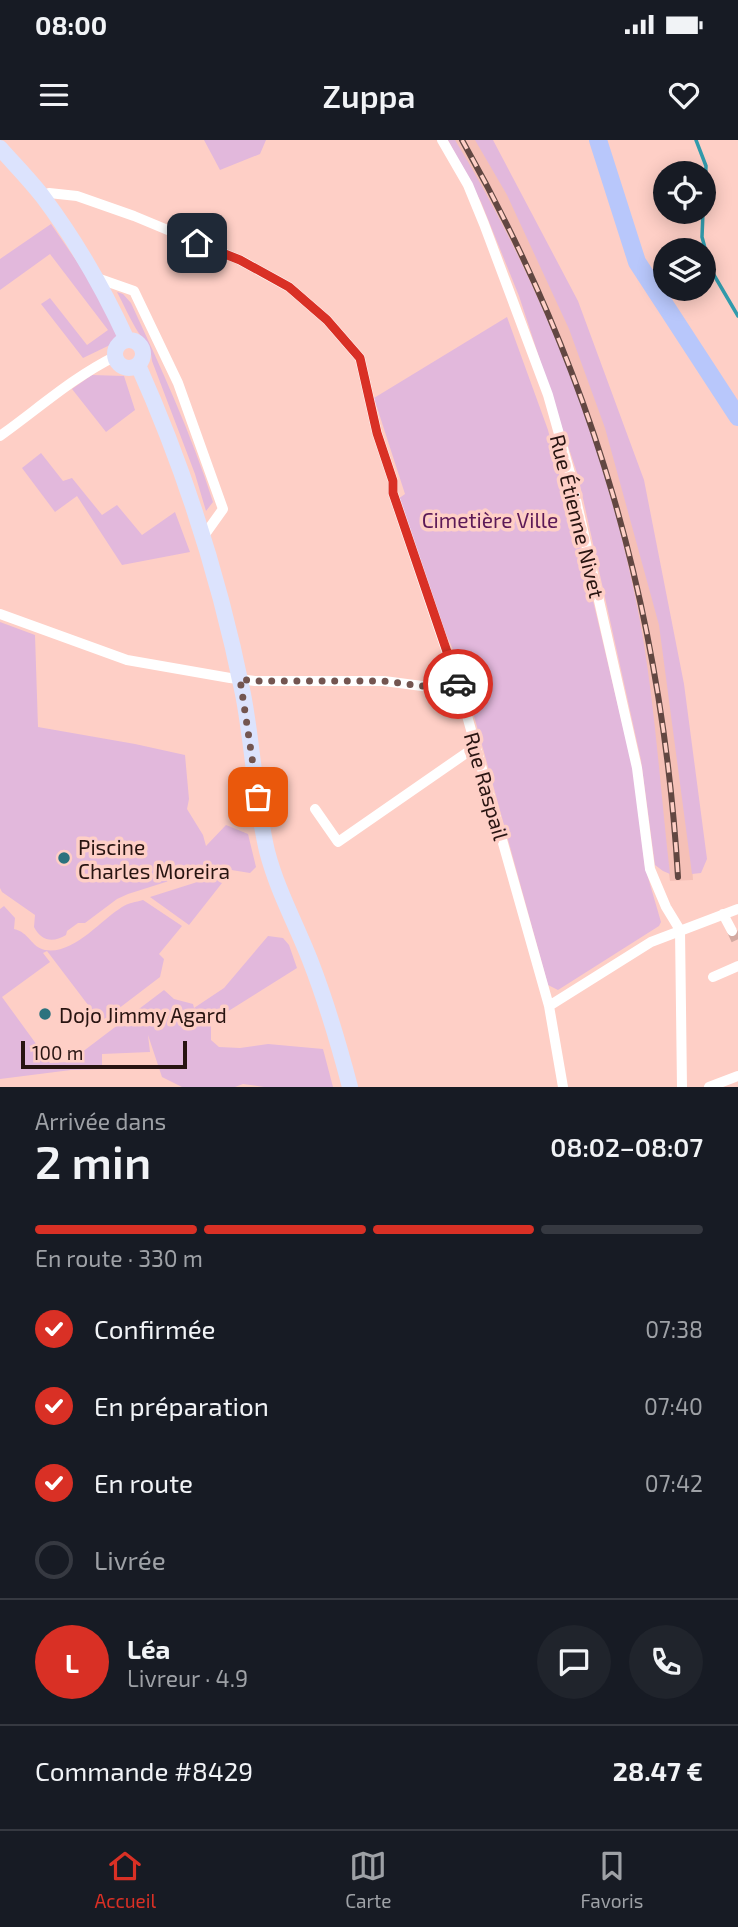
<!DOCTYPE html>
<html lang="fr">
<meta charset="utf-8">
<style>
:root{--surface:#171b24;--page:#20242c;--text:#f1f3f6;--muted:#9ea1a6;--line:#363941;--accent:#d93025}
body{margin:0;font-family:"Exo 2",sans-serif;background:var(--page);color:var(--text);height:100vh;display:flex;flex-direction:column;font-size:26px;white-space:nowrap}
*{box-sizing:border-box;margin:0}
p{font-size:23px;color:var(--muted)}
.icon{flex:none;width:38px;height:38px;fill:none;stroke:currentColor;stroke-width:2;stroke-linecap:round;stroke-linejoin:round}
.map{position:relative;height:947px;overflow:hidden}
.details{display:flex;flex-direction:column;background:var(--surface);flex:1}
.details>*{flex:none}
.fabs{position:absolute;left:653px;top:21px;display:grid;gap:14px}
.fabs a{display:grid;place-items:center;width:63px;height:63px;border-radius:50%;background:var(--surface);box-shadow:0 4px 18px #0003;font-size:35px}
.scale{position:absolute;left:21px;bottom:18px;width:166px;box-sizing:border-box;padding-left:7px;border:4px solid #281411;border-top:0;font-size:19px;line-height:24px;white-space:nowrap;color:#281411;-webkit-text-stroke:5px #fecfc6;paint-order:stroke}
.pin{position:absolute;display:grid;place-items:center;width:60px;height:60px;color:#fff;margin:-30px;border-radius:14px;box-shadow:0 4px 10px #0006}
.courier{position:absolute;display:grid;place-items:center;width:70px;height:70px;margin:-35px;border:5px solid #d93025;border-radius:50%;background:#fff;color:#222;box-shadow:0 2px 9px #0007}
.headline em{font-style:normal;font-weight:600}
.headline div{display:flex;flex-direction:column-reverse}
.headline{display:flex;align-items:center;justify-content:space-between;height:119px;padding:0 35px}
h1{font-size:46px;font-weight:600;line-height:52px}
.bar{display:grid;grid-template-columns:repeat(4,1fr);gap:10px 7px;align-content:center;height:84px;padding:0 35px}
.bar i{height:9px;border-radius:5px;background:var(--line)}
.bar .active{background:var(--accent)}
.bar p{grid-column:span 4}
.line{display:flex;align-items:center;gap:18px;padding:0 35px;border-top:2px solid var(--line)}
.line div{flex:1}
.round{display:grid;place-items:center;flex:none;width:74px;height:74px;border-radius:37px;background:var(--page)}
ol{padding:0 35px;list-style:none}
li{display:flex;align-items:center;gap:21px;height:77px}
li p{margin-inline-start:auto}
li .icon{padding:7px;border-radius:50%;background:var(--accent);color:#fff;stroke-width:4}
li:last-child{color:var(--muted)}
li i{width:38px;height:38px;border:4px solid var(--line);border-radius:50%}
.status{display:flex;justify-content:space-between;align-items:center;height:49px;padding:0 35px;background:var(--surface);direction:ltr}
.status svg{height:19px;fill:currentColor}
header{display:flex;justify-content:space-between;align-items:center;height:91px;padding:0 35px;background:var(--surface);font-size:32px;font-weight:600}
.tabs{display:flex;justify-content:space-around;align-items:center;height:98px;border-top:2px solid var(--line);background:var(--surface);font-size:19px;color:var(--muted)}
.tabs a{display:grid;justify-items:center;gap:4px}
.tabs .active{color:var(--accent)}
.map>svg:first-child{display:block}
</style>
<div class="status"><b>08:00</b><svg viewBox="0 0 49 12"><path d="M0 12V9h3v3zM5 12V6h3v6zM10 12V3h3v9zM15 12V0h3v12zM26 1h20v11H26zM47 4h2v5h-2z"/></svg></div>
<header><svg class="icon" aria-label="menu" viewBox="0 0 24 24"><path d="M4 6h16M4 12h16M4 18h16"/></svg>Zuppa<svg class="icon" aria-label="heart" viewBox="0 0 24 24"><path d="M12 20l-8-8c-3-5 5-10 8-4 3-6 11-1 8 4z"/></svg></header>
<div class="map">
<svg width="738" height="947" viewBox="0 0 738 947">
<rect width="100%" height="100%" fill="#fecfc6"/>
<path fill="#f5c0b7" d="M453,0H485L520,63L609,279L659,461L687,645L693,740L670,741L646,559L540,174Z"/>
<path fill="#e2b8dc" d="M204,0H266L260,14L220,30Z
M448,0H455C541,141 608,313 639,476C655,561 660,648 670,734L663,731L655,725L641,620L578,336L519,156L481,62Z
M475,0H493L578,161L644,340L684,544L707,719L701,733L692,734L659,485L605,288L569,189L507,55Z
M51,84L93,145L118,197L110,205L83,218L41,164L50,158L87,205L108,190L50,114L0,150V119Z
M117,152L123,154L131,163C161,228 191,293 213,362L206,371L195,334L152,221C151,203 142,200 135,187C128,175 123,163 117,152Z
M507,177L548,290L560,338L565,343L633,629L645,727L661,782L659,786L558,850L548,845L460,525L441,483L398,359L405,354L374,258Z
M92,235L124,236L135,270L106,292L72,249Z
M41,313L63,341L72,338L102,375L117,365L142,395L175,372L190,412L122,425L77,356L55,372L22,328Z
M0,482L35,495L38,587L135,604L185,615L189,659L187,669L203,695L206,706L226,685L248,694L256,727L250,733L213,727L128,754L117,759L85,783H78L67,791L66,795C53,803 41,801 34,787L35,775L2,752L0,748Z
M213,737L222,743L189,785L150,757Z
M143,760L182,786L159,814L164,819L160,837L101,882L47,811L43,813L50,822L2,857L50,923L69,922L164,850L174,859L193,864L194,868L224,848L268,796L283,798L289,805L297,828L211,882V900L219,907L240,908L268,904L323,909L333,947H264L243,944L235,947H182L162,937L148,895L150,912L102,914V929L71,930L0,939V769L4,766L15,778L14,789C29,792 31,807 45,810C73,815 100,781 122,767C128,763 136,762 143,760Z"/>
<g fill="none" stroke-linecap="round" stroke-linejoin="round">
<path stroke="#329bac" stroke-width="3.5" d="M696,0L706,26L704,67
M703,72L702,97L711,130L738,176"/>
<path stroke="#d3aaa2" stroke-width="10" stroke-dasharray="10 5" stroke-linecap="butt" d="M732,791L738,804"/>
<path stroke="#fff" stroke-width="10" d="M442,0L468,45L484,84L548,255L570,333L637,628L650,729L666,767L680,790L682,947
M42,55L49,53L77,56L134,76L240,120L289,147L327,180L360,218L377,293L393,341V353L460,551L549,866L563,947
M97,138L134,151L178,243L223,369L203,397
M0,296C38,269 73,237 116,216
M0,474L127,520L230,538L255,541H384L460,551
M315,669L338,702L475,607
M723,774L732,791
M713,837L738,826
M549,866L651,802L738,769
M709,947L738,936"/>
<path stroke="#dce3fd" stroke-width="16" d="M0,8C14,24 30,40 43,57C76,101 104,150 127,200
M115 214a14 14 0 1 1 28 0a14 14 0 1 1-28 0Z
M138,225C185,330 220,440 243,554C253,606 255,660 267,711C277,750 296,784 310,820C326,861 339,905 350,947"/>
<path stroke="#b8c7fb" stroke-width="18" d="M598,0L637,122L738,277"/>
<g stroke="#624742" stroke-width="6">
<path id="rail" d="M462,0C593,232 662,471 678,737"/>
</g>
<use href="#rail" stroke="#fecfc6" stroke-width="3.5" stroke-dasharray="10" stroke-linecap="butt"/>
</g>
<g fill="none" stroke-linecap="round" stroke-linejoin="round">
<path stroke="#735550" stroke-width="7" stroke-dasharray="0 12.6" d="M258,657L240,539L254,541H384L460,551L458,544"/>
<path stroke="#d93025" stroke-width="9" d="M197,103L240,120L289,147L327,180L360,218L377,293L393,341V353L458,544"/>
</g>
<g fill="#2b727e" stroke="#fecfc6" stroke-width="2.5">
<circle cx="64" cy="718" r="7"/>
<circle cx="45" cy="874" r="7"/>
</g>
<g text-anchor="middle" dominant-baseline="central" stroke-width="7" stroke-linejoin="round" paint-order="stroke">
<g font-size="21" fill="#281411" stroke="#fecfc6">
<text transform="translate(578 376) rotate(76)">Rue Étienne Nivet</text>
<text transform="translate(487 646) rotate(74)">Rue Raspail</text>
</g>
<g font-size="21" fill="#5c1957" stroke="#fecfc6">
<text x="490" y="379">Cimetière Ville</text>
</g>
<g font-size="21" fill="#281411" stroke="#fecfc6" text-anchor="start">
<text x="78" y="706">Piscine<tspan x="78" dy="24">Charles Moreira</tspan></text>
<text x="59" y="874">Dojo Jimmy Agard</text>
</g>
</g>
</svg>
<div class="fabs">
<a><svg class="icon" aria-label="locate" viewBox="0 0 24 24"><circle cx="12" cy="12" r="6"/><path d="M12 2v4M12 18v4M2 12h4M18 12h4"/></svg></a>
<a><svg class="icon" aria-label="layers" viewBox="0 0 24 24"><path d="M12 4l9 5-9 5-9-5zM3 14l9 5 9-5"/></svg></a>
</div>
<div class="scale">100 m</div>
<div class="pin" style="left:258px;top:657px;background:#ea580c"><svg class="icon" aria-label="bag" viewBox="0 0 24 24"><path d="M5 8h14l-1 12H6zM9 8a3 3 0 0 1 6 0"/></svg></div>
<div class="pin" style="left:197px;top:103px;background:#1f2937"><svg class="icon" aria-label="home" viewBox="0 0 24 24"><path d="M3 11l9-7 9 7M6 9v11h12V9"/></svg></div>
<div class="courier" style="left:458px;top:544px"><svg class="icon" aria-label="car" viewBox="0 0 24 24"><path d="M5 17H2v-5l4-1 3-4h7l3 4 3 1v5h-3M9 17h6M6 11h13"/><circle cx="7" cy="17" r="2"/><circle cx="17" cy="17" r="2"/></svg></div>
</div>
<section class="details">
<div class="headline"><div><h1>2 min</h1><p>Arrivée dans</p></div><em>08:02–08:07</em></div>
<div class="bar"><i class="active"></i><i class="active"></i><i class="active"></i><i></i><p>En route · 330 m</p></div>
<ol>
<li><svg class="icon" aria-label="check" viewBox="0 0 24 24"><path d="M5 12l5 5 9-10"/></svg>Confirmée<p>07:38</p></li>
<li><svg class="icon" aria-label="check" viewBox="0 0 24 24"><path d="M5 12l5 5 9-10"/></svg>En préparation<p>07:40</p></li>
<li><svg class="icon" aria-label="check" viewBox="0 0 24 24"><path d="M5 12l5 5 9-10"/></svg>En route<p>07:42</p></li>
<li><i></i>Livrée</li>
</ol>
<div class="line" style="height:126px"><b class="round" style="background:var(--accent);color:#fff">L</b><div><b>Léa</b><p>Livreur · 4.9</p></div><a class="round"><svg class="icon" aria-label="chat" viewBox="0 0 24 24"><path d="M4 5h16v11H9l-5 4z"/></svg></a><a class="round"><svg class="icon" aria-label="phone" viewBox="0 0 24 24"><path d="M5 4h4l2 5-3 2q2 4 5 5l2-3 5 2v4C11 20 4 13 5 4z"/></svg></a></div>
<div class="line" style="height:91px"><div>Commande #8429</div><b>28.47 €</b></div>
</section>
<nav class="tabs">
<a class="active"><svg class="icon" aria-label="home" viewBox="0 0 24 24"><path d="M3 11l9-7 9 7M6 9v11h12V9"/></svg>Accueil</a>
<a><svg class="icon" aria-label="map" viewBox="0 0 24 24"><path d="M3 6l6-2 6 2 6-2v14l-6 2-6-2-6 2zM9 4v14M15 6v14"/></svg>Carte</a>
<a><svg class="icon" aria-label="saved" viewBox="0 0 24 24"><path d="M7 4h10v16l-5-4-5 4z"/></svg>Favoris</a>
</nav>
